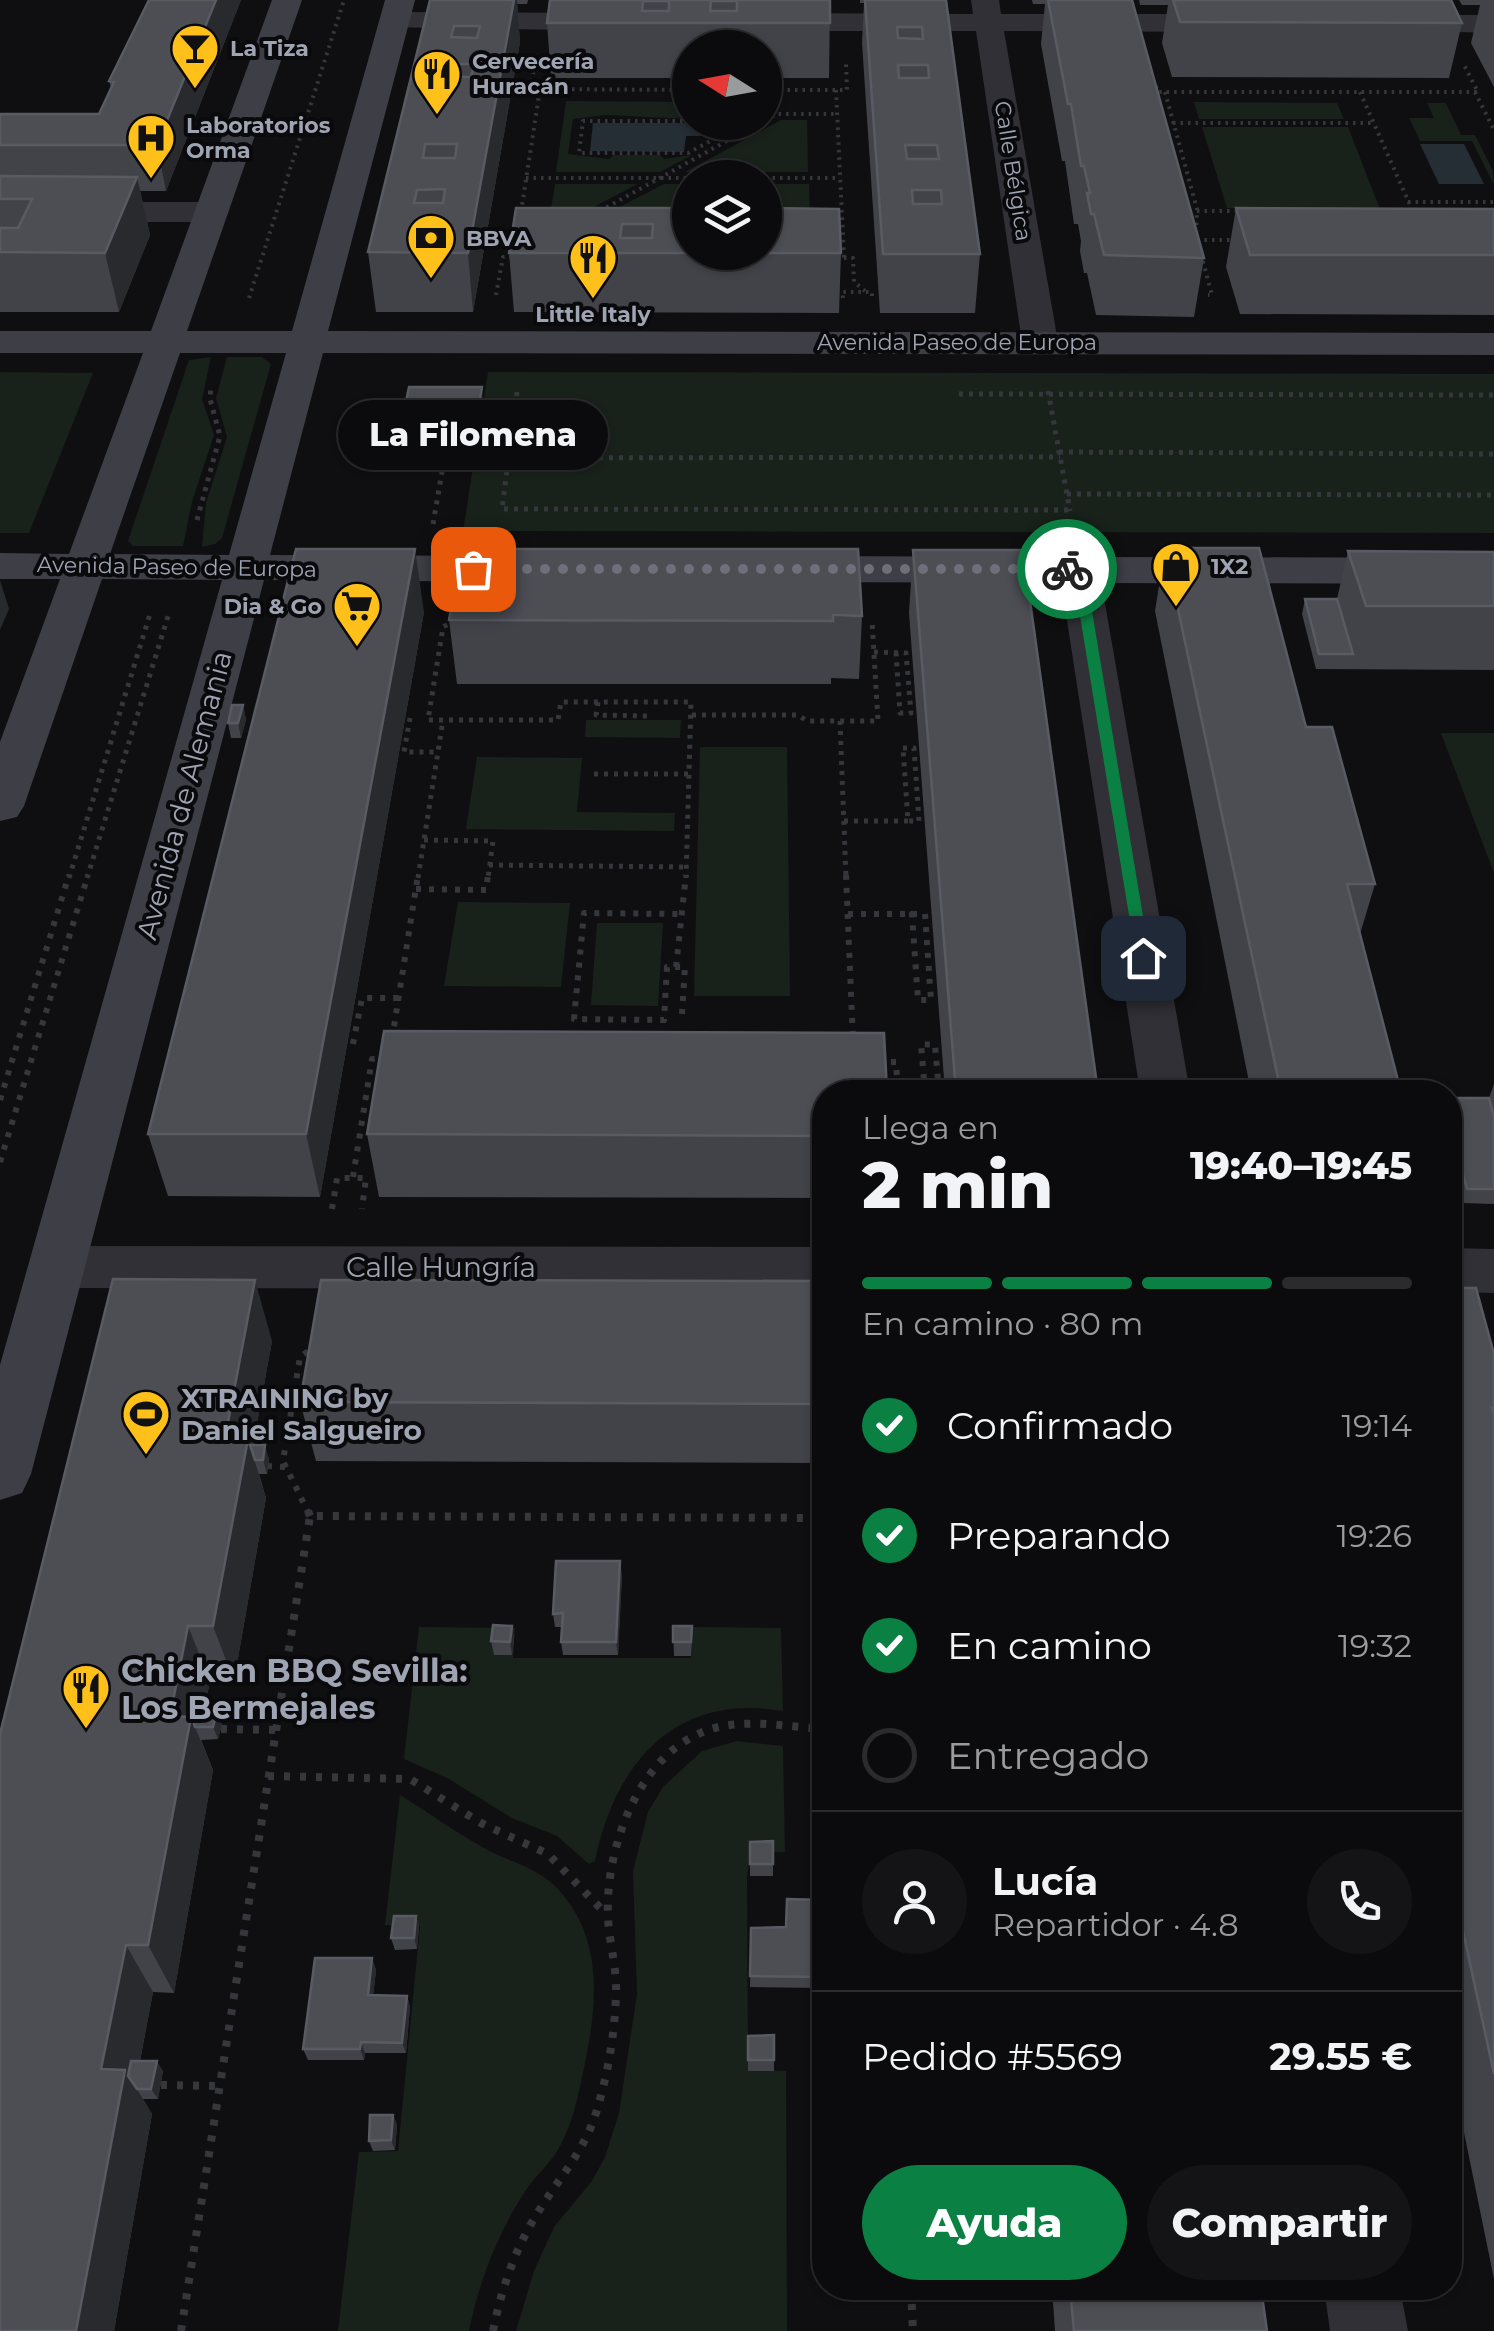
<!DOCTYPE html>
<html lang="es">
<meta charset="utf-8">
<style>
:root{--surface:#0b0b0d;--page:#141416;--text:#f1f3f6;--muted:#9a9b9d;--line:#2b2b2e;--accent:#0b8043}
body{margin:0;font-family:Montserrat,sans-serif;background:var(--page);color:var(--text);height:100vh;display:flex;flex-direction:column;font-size:38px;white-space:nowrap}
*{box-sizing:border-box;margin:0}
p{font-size:32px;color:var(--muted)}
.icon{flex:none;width:55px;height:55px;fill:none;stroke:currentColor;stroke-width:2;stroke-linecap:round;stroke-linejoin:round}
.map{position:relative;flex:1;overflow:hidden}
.details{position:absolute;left:812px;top:1080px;width:650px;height:1220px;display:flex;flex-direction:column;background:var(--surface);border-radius:40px;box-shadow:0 2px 8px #0004,0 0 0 2px var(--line)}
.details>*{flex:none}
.needle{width:65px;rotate:281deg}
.buttons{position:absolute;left:672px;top:30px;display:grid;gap:20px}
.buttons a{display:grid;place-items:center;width:110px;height:110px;border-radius:50%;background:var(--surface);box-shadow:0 2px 8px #0004,0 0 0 2px var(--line);font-size:50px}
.pin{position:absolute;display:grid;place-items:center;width:85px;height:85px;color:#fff;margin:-42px;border-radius:20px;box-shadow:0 5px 15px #0006}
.courier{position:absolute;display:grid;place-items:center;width:100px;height:100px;margin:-50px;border:8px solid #0b8043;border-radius:50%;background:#fff;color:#222;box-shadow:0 2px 12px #0007}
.bubble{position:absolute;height:70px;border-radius:35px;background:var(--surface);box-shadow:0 2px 8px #0004,0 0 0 2px var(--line);font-size:32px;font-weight:800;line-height:70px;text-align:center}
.summary em{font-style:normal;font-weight:800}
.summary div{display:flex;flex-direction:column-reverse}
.summary{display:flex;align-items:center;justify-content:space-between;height:170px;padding:0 50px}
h1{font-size:65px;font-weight:800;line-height:75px}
.bar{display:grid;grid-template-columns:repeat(4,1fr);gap:15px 10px;align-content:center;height:120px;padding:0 50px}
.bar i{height:12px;border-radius:8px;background:var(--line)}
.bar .active{background:var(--accent)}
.bar p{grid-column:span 4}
.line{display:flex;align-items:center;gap:25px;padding:0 50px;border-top:2px solid var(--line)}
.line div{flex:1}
.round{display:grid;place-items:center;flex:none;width:105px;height:105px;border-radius:52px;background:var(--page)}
ol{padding:0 50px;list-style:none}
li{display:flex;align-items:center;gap:30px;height:110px}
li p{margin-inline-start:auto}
li .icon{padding:10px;border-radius:50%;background:var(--accent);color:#fff;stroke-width:4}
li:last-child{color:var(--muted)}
li i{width:55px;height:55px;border:5px solid var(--line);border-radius:50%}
.cta{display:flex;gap:20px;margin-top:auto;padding:20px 50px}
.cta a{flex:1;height:115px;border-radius:60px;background:var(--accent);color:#fff;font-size:40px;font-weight:800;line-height:115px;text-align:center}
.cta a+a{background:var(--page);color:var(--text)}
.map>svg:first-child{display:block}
</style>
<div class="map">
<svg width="1494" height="2331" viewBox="0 0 1494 2331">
<rect width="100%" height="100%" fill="#0f0f11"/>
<path fill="#19211b" d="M566,101L690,102V119L606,115L573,119L568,154L609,159L614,155H660L664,159L692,155L660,172H556Z
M1194,102L1337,103L1344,119H1199Z
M1427,103H1446L1461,135H1475L1493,171L1494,185L1472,141H1420L1409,118H1434Z
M781,120H807L808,172H685Z
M1202,127H1348L1380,209L1227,208Z
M555,184H638L578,215H550Z
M664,184H690V216L604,215Z
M765,184H809L810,216H765Z
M211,357L202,399L214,435L192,502L183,546H133L128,541L189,360Z
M227,357H262L271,364L222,538L215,544L202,547L206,503L227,437L216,398Z
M0,372L93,373L29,533H0Z
M488,372L1494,374V533L463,531Z
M586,720H681L680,738L585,737Z
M1441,733H1494V873Z
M700,747H787L790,996H694Z
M477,757L582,758L577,812L675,813L674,831L466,829Z
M458,902L570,903L561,987L444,986Z
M597,923H663L658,1006L591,1005Z
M419,1627L515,1628L513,1658H691L692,1627L781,1628L783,1711C675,1692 615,1763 595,1861L589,1864L557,1836L512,1818L447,1778L404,1759Z
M737,1741L783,1746L785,1852L751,1853L747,1876L748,2070L786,2071L787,2331H516L534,2271L554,2227L592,2181L605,2157L619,2113L637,1994L633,1871L648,1812L663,1787L702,1751Z
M400,1795C428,1812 455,1832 484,1848C509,1862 536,1866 557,1888C605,1939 597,2006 584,2068C578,2096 573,2123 559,2148C550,2164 536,2175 526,2190C498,2233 479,2281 469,2331H338L359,2152L398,2151L420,1926L385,1925Z"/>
<path fill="#252d35" d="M593,123H706V136H686L684,152L590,151Z
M1420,144H1464L1484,184H1439Z"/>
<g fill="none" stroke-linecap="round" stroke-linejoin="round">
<path stroke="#36373d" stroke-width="4" stroke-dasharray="2.5 5" stroke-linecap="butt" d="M535,64L530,89L690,90
M1156,86L1158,92H1478L1464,65
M765,90H847L846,63
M836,90L844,258
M1165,92L1197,209L1196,237
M1360,92L1414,214
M1475,92L1494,130
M765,120L777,114H837
M690,121H583L579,153H688L746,122
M1173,123H1374
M526,178H690
M765,178H840
M1408,202H1494
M600,211L761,122
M1197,211H1241
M521,212L540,89
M1197,240H1236
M1201,254L1212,295H1208
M844,258H853L854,282L865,291
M496,295L503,257H516
M249,298L344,0
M843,298L842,292H872V298"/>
<path stroke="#36373d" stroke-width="5" stroke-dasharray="4 6" stroke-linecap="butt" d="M1048,391L1070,511
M517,392L502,509L1070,510
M959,394L1494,395
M1059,452L1494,454
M509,458L1060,457
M1067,494L1494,495
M197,520L220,436L210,399L211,387
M433,524L448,437
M456,620L443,627L428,720H558L561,702H691L686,878
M874,652L906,653L911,713H900L896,653
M598,702L596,715L647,716
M692,715H798L807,721H878L872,621
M410,718L404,752H438
M840,721L846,878
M903,748H914L919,821H908Z
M594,774H688
M844,821H908
M424,840L493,841L488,878
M489,865L686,867
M69,878L150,614
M87,878L169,613
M418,878L443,720"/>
<path stroke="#36373d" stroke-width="6" stroke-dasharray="5 8" stroke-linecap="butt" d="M846,875L853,1041
M416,889L486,890L488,875
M848,914H912
M912,914H925L931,1000H918Z
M676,967L686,875
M682,1014L685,967H667L664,1020L574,1019L584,913L683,914
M392,1039L418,875
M353,1044L362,998H399
M878,1062H896L898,1092
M925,1092L921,1044L935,1045L939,1092
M0,1100L69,875
M0,1162L88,875
M353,1177L372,1059H386
M332,1209L337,1178H366L362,1209
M267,1466L285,1467
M309,1514L283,1461L300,1357L315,1346"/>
<path stroke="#36373d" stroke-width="8" stroke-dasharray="6 10" stroke-linecap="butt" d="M308,1511L310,1516
M221,1729L276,1730
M268,1776L410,1779L481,1823L548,1854L606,1914
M161,2085L219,2086
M911,2288L913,2331
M181,2331L310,1516L825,1518
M493,2331C501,2291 514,2252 535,2217C556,2182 584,2152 596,2113C608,2074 615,2033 616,1993C617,1967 609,1942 608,1917C605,1848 639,1751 711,1729C747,1718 789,1727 825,1729"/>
<path fill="#303036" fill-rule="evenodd" d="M971,0H999L1001,14H1238L1248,17L1252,23L1248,29L1238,32L1004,31L1058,342L1052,349L1040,353L1028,349L1022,342L976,31H761L751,28L747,22L751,16L761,13L973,14Z
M394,12L618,13L628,16L632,22L628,28L618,31L384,27L380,21L384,15Z
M1391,15H1494V33L1381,30L1377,24L1381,18Z
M0,202H211L222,205L227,212L222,219L211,222H0Z
M1079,557L1093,561L1099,569L1190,1092H1140L1059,569L1065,561Z
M57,1246L825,1247V1289L57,1288L38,1282L30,1267L38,1252Z
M1450,1248L1494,1249V1293L1450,1292Z
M1324,2288H1400L1408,2331H1330Z"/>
<path fill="#3e3f46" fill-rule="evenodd" d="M272,0H302L187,331H292L385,0H415L328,331L1494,333V355L323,353L270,555L532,556L547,560L553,569L547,578L532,582L264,580L31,1474L22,1493L0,1500V1365L222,580L102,579L24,806L17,817L0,821V742L60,579H0V553L69,554L143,353H0V331H151ZM180,353H286L229,555L110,554Z
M783,556L1494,558V584L783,582L768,578L762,569L768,560Z"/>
</g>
<path fill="#424349" d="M149,0H241L166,191H140L150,235L119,312H0V114H99L111,88L109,81Z
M430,0H528L527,4H517L520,42L473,312H376L368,252Z
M550,0H830L829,78H765V48H690V78H551L547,23Z
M860,0H946L980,254L975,313H880L862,43L864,3H860Z
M1032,0H1132L1204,258L1194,317L1096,315L1087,273H1084L1080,251L1081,241L1078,224H1074L1065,161H1062L1041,44L1045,4H1033Z
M1139,0H1451L1462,23L1449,78L1172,77L1162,43L1168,5H1140Z
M1459,0H1494V87L1471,43L1480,5H1462Z
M516,208H690V252L841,253L839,313L514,312L509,253Z
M1236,208L1494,209V315L1240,314L1226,267Z
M483,401L479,431H405L403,416Z
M1165,548L1306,727L1375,884L1360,934L1401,1092H1251L1155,611Z
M913,550L1098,1092H945L909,613Z
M1348,551L1494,552V670L1316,669L1302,614L1305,599H1337Z
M424,612L320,1197L168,1196L148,1134Z
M862,616L859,679L831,678V684H457L449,620Z
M243,705L246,720L241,738H231L228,723Z
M1494,1084V1204L1461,1203L1450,1162V1098H1489Z
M825,1092V1198L379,1197L367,1134Z
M825,1281V1463L316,1461L300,1402Z
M1450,1288L1494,1354V2279L1450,2064Z
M272,1341L253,1445L269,1459L267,1474H259L266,1498L234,1681H210L205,1707H218L223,1720L218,1739L201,1740L213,1770L174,1993L153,1992L140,2061L163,2071L158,2099H143L152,2114L114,2331L0,1734Z
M622,1575L618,1655H563L561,1642L562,1627H555L553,1614Z
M512,1626L514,1639L512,1655H494L491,1641Z
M673,1626L692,1640L691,1656H674Z
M773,1841V1876H750V1842Z
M825,1900V1988L750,1987L751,1928L786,1927Z
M416,1916L419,1927L417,1949L395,1950L391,1938Z
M372,1958L376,1970L373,1996H407L410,2007L406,2053H365L364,2060H308L303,2049Z
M774,2035V2071H748V2036Z
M393,2115L397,2125L395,2150L373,2151L369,2141Z
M1052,2288H1261L1267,2331H1055Z"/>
<path fill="#292a2e" d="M216,0H241L166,191L157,145Z
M514,0H517L520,42L473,312L468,253Z
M137,177L150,235L119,312L105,253Z
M482,387L483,401L479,431L477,416Z
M415,549L424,612L320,1197L306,1134Z
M0,580L9,609L0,630Z
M243,705L246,720L241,738L238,723Z
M255,1280L272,1341L252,1452L266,1498L234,1681L213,1626L225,1438Z
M265,1445L269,1459L267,1474L263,1460Z
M620,1561L622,1575L618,1655L616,1642Z
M188,1626L210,1681L201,1727H195L213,1770L174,1993L148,1945L170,1716Z
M512,1626L514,1639L512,1655L510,1642Z
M218,1707L223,1720L218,1739L213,1727Z
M416,1916L419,1927L417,1949L414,1938Z
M126,1945L153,1992L135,2086L152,2114L114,2331H76L101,2069Z
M372,1958L376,1970L372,2007L368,1995Z
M407,1996L410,2007L406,2053L402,2043Z
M361,2042L365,2053L364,2060L360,2049Z
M157,2061L163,2071L158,2099L151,2089Z
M393,2115L397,2125L395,2150L391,2140Z"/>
<path fill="#4c4e54" stroke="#595b63" stroke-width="2.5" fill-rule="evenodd" d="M149,0H216L157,145H0V114H99L114,82L109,81Z
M430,0H514L468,253L368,252ZM454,26H480L477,38L451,37ZM444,64H474L471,77H441ZM425,144H457L455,158H423ZM445,189L443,203H414L417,190Z
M550,0H830V23H547ZM643,1H669V11H642ZM711,1H737V11H710Z
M865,0H946L980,254H883ZM897,27H922L923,39L898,38ZM898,65H928L929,78H899ZM905,145H937L939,159H907ZM912,190H941L942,204H913Z
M1048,0H1132L1204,258L1104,255L1094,214H1091L1087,193H1090L1084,166H1081L1071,104H1068Z
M1173,0H1451L1462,23L1180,22Z
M0,176L137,177L105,253L0,252V228H18L32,199H0Z
M516,208H690V252H765V208L839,209L841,253H509ZM622,224H653L652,238H620Z
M1236,208L1494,209V255H1250Z
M409,387H482L477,416H403Z
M1165,548H1259L1306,727H1332L1375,884H1347L1401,1092H1281Z
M296,549H415L306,1134H148Z
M461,549H858L862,616L833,615V621L449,620Z
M913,550H1023L1098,1092H956Z
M1348,551L1494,552V606H1366Z
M1305,599H1337L1353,654H1319Z
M232,705H243L238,723H228Z
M384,1031L884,1033L887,1092H825V1136L367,1134Z
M1450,1098H1489L1494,1117V1189H1467L1450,1126Z
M113,1279L255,1280L225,1438L248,1439L213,1626H188L170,1716L191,1717L148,1945H126L101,2069L125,2070L76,2331H0V1734Z
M321,1280L825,1281V1404L300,1402Z
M1450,1288H1476L1494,1354V1409L1492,1408L1494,1416V2074L1450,1871Z
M250,1445H265L263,1460H255Z
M556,1561H620L616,1642H561L563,1613L553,1614Z
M493,1625L512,1626L510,1642L491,1641Z
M673,1626H692L691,1642H673Z
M197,1707H218L213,1727H195L194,1724Z
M773,1841V1864H750V1842Z
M787,1899L825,1900V1977L750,1976L751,1928L786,1927Z
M394,1916H416L414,1938H391Z
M315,1958H372L368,1995L407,1996L402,2043L361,2042L360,2049H303Z
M774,2035V2060H748V2036Z
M131,2061H157L151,2089H137L128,2076Z
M370,2115H393L391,2140L369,2141Z
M1070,2288H1261L1267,2331H1074Z"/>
<path fill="#0b8043" d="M1079,565L1085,569L1150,958L1143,963L1136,958L1073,573L1061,569Z"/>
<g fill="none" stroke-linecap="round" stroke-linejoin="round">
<path stroke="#6d707a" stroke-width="10" stroke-dasharray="0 18" d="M473,569H1067"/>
</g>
<defs>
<g id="bar-pin" transform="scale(2.5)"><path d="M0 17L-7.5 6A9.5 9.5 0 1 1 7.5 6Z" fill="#ffc019" stroke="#0a0a0c"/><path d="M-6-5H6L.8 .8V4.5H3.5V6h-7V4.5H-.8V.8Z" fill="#111"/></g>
<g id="restaurant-pin" transform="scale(2.5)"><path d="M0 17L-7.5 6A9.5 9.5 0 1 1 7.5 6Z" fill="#ffc019" stroke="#0a0a0c"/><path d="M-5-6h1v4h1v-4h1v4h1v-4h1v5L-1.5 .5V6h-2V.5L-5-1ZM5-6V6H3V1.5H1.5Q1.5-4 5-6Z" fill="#111"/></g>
<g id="hospital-pin" transform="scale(2.5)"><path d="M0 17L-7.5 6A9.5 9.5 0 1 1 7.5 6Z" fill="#ffc019" stroke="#0a0a0c"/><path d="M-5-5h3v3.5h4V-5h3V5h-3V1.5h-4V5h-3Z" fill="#111"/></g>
<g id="bank-pin" transform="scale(2.5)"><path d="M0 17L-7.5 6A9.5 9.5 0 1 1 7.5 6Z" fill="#ffc019" stroke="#0a0a0c"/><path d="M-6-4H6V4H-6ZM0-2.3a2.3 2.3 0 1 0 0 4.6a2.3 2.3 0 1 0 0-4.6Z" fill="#111"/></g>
<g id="shop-pin" transform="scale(2.5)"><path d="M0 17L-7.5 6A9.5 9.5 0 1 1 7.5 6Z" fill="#ffc019" stroke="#0a0a0c"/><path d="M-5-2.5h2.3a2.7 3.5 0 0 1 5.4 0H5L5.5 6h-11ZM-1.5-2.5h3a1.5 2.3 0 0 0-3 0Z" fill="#111"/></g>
<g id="supermarket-pin" transform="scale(2.5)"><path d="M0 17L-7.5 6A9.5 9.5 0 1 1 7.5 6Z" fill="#ffc019" stroke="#0a0a0c"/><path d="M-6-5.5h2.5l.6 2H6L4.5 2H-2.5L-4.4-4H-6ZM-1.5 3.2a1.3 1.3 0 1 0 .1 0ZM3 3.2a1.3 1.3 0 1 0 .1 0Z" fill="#111"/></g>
<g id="stadium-pin" transform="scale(2.5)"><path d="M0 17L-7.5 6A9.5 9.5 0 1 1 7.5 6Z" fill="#ffc019" stroke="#0a0a0c"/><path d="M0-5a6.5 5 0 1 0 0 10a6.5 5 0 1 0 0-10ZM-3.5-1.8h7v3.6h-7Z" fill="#111"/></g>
</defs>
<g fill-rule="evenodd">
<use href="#bar-pin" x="195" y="48"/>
<use href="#restaurant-pin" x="437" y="74"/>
<use href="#hospital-pin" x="151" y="138"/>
<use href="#bank-pin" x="431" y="238"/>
<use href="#restaurant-pin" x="593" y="258"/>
<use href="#shop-pin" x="1176" y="566"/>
<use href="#supermarket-pin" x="357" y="606"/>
<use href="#stadium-pin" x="146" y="1414"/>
<use href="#restaurant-pin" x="86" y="1688"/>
</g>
<g text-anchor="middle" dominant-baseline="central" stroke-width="8" stroke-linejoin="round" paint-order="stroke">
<g font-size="22" font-weight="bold" fill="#9fa4b3" stroke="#0a0a0c" text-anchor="start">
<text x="230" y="48">La Tiza</text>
<text x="472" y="61">Cervecería<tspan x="472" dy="25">Huracán</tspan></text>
<text x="186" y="125">Laboratorios<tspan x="186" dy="25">Orma</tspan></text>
<text x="466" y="238">BBVA</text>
<text x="593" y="314" text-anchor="middle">Little Italy</text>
<text x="1211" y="566">1X2</text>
<text x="322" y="606" text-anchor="end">Dia &amp; Go</text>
</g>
<g font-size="22" fill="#9fa4b3" stroke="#0a0a0c">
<text transform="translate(1013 171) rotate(81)">Calle Bélgica</text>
<text x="957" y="342">Avenida Paseo de Europa</text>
<text transform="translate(177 567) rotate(1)">Avenida Paseo de Europa</text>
</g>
<g font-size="28" fill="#9fa4b3" stroke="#0a0a0c">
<text transform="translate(184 795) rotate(-75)">Avenida de Alemania</text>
<text x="441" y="1267">Calle Hungría</text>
</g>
<g font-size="28" font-weight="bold" fill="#9fa4b3" stroke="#0a0a0c" text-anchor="start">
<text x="181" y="1398">XTRAINING by<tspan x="181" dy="32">Daniel Salgueiro</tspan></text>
</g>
<g font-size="32" font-weight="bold" fill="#9fa4b3" stroke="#0a0a0c" text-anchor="start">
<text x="121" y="1670">Chicken BBQ Sevilla:<tspan x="121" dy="37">Los Bermejales</tspan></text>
</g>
</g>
</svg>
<div class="buttons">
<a><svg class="needle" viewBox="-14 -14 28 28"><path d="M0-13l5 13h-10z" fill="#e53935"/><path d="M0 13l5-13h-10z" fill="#9a9b9d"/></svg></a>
<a><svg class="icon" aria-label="layers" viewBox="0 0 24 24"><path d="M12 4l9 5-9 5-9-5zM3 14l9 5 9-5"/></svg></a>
</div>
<div class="pin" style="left:473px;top:569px;background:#ea580c"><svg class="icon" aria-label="bag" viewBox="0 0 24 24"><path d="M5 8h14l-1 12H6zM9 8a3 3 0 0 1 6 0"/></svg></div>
<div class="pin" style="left:1143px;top:958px;background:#1f2937"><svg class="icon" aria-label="home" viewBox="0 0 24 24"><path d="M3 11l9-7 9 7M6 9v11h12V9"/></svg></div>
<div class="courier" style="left:1067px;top:569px"><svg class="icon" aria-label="bike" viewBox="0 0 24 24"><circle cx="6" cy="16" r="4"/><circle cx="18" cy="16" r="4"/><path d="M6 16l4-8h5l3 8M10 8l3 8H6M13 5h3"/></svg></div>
<div class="bubble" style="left:338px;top:400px;width:270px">La Filomena</div>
<section class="details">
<div class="summary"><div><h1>2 min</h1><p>Llega en</p></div><em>19:40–19:45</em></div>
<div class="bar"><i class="active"></i><i class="active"></i><i class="active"></i><i></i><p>En camino · 80 m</p></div>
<ol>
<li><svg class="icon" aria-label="check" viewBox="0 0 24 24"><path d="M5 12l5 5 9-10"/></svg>Confirmado<p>19:14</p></li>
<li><svg class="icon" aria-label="check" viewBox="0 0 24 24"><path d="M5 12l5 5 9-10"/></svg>Preparando<p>19:26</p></li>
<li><svg class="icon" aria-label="check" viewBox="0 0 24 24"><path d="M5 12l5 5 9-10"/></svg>En camino<p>19:32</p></li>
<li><i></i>Entregado</li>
</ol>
<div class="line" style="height:180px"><a class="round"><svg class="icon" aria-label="person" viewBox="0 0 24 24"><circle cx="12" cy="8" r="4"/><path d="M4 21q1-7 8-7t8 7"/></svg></a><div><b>Lucía</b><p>Repartidor · 4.8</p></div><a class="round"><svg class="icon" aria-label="phone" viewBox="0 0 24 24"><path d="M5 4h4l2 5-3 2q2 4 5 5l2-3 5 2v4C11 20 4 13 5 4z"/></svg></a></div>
<div class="line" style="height:130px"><div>Pedido #5569</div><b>29.55 €</b></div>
<div class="cta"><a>Ayuda</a><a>Compartir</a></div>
</section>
</div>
